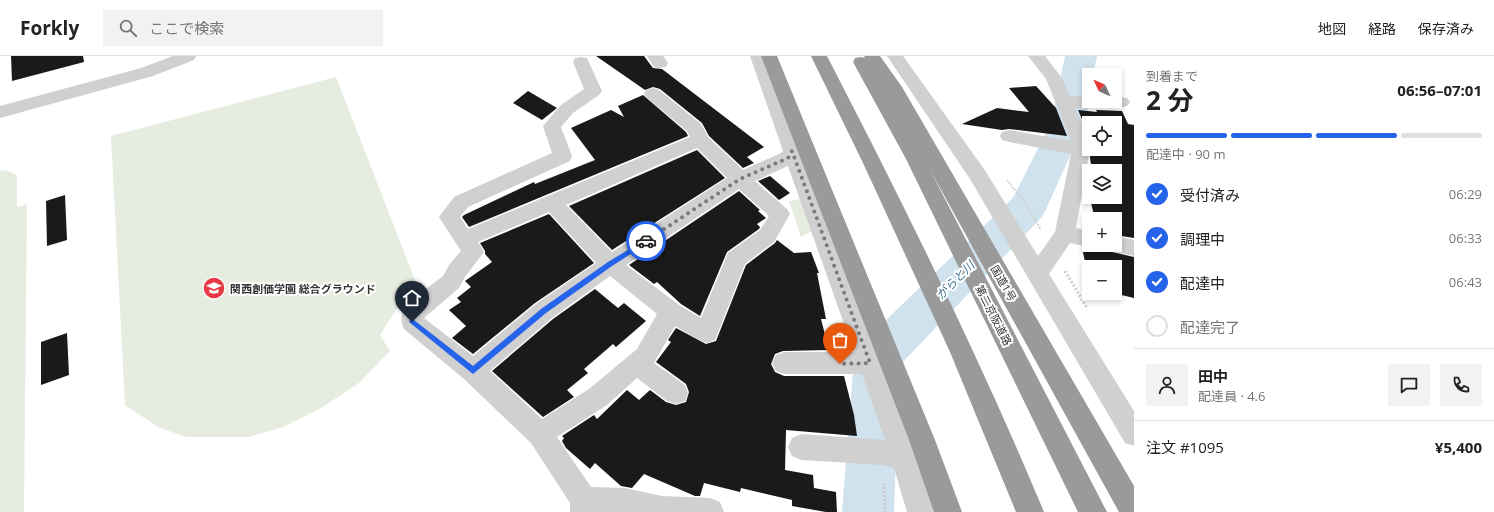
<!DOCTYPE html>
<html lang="ja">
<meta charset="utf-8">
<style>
:root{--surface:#fff;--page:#f2f2f2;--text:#222;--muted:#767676;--line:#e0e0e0;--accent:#2563eb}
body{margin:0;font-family:"Open Sans","Noto Sans JP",sans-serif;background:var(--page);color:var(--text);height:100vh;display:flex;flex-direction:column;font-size:15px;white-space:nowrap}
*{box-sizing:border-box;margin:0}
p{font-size:13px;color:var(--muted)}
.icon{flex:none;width:22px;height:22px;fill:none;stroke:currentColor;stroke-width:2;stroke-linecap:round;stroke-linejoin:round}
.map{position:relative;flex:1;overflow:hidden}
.sheet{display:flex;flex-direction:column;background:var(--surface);width:360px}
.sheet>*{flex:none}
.needle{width:26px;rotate:314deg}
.fabs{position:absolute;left:1082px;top:12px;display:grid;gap:8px}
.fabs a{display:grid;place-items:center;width:40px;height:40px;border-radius:0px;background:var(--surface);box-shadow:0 2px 6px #0003;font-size:20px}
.pin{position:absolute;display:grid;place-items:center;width:34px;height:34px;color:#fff;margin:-41px -17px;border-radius:50% 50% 50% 0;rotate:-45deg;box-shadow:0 0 4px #0007}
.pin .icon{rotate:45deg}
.courier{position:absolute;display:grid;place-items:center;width:40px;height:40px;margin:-20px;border:3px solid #2563eb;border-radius:50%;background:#fff;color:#222;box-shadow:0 1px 5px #0007}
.head em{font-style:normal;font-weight:700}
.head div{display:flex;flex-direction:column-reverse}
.head{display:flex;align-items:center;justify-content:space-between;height:68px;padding:0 12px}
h1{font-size:26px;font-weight:700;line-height:30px}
.bar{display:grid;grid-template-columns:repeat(4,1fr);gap:6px 4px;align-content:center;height:48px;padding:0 12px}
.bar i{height:5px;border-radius:3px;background:var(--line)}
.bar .selected{background:var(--accent)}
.bar p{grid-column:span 4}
.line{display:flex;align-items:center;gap:10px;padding:0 12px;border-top:1px solid var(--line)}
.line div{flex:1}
.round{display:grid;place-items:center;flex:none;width:42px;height:42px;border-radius:0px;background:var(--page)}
ol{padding:0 12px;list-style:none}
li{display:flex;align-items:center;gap:12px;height:44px}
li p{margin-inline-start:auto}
li .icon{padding:4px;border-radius:50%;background:var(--accent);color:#fff;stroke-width:4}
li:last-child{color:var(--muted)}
li i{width:22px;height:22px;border:2px solid var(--line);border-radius:50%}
header{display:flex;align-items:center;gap:24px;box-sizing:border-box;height:56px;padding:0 20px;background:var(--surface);border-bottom:1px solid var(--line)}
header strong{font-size:19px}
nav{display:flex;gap:22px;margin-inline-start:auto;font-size:14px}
.search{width:280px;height:36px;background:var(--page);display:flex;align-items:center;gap:10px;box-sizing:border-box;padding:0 14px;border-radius:0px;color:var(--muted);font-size:15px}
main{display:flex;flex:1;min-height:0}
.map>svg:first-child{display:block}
</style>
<header>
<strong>Forkly</strong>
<div class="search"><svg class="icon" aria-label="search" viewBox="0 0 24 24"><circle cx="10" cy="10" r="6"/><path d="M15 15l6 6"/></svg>ここで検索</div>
<nav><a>地図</a><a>経路</a><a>保存済み</a></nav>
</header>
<main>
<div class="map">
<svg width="1134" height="456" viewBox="0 0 1134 456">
<rect width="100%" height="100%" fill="#fff"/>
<path fill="#e6ecdf" d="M336,21L415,224L380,279L390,295L358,328L319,353L283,371L249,381H186L158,371L125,349L111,80Z
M6,114L17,119V151L27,148L24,456H0V115Z
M800,143L812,175L801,181L789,145Z"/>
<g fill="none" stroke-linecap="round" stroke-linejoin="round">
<path fill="#cfe2ee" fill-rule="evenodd" d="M1065,0H1097L1093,19H1089V45L1085,67L1047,151L1042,161L899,310L894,456H842L854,302L861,288L1013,142L1051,67Z"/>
</g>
<path fill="#1a1a1a" d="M11,0H83L84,6L12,25Z
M596,0H644L653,12L662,13L764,91L747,101L754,107L743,112L709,80L702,67L660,33L653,31L645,34Z
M1036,30L1056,52L1067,80L1009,73L1002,74L962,68L997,52L1029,56L1009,32Z
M528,35L557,52L542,64L513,47Z
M643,39L686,76L688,80L469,171L462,161L464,159L534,126L535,128L595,104L571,72L611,54L624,61L618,50Z
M1078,54L1097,56L1096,54L1122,55L1128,68L1134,69V182L1115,179V163H1095L1091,147L1095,148V141H1115V115H1092L1090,102L1091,93H1115V67H1089V79Z
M697,94L725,122L612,194L569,150Z
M770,120L790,137L779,144L758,125Z
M739,135L760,154L758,155L766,162L757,168L760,171L759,173L727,196L700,260L681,248L657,226L654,228L629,209Z
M65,139L67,184L47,190L46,145Z
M549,158L594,207L535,247L473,298L452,282L466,270L449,254L461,246L457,242L471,231L465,225L492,206L485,198V195L480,187Z
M777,184L794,197L811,196L819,217H817L826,263H821L829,294L783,295L775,298L771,308L775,316L784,320H844L854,359L857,380L786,374L785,414L813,419L814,432L836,436L837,456H826L792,450V444L741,432L740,436L704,427L700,440H695L644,418L632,432L621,430L595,407L590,413L566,392L562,385L564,382L562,380L594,359L597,363L627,334L639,344L650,334L666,346L676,349L686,346L689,336L686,328L656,306L671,286L668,284L676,272L706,288L716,285L746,209L775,187Z
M1097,189H1104L1108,195L1134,201V242L1113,237H1115V211H1089V226L1082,191L1093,194L1092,192Z
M595,233L618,252L624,247L646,265L616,291L613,288L584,313L588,317L567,334L574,341L543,361L492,315L553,263Z
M67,277L69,319L41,329V286Z"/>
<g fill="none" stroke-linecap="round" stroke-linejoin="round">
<path stroke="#cdcdcd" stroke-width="2" stroke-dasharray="1.5 1.5" stroke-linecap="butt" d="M1007,124L1028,151L1041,174"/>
<path stroke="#cdcdcd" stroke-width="3" stroke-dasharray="2 2" stroke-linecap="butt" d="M1065,215L1087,252
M884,427L885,456"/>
<path fill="#d0d0d0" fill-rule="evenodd" d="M173,0H196L194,4L153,20L0,62V50L141,12Z
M647,0H663L668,7L666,11L660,12L654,11Z
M750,0H766L906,370L935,456H907L894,412L883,409L801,404L792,400L788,391L792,382L801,378L885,384L862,318H784L776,315L772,307L776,299L784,296H854L788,110L755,125L787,153L790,158L774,186L745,208L715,284L707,287L699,284L675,270L654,307L685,329L688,337L685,345L676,348L667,345L637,322L607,349L557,381L591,431L625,432L662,440L710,442L720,446L724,456H570V447L531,387L464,323L404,273C400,264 401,258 405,249L443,220L449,209L461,195L439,161L454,141L552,97L543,70L561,49L584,33L573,6L575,2L581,1L587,2L602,35L599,39L573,57L561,71L572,100L570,105L468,151L460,161L468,173L690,81L687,75L647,42L644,38L647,34L653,32L659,34L701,68L708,81L743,114L781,97L783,95ZM697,92L727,122L612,196L566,149ZM739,133L769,160L760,174L728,197L701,262L679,249L626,209ZM549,156L596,207L536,248L473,300L424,262L459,232L465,221L484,196L478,186ZM610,220L657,258L637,293L589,333L542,363L490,315L552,262Z
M887,0H903L984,113L1038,200L1055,176L1071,98L1009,86L1002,84L1000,80L1002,76L1009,74L1071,85L1046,23L1028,0H1045L1062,22L1070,40H1089V45H1115V40L1127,42L1130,46L1127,50L1121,52H1075L1089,83V93H1090L1076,172L1089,175V189H1096L1089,191L1070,187L1049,218L1134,355V390L1125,387L970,123Z
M1115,180L1134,184V200L1108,194L1105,189H1115Z"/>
<path fill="#9a9a9a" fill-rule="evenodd" d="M761,0H777L935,384L962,456H934L909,384Z
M811,0H827C904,149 979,300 1044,456H1016L950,296L863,107Z
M864,0H880L902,31L1134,430V456H1119L930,114L1107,456H1078L906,103L853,6L855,2L861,1L865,2Z"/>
</g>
<path fill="#2563eb" d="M646,183L648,184V187L612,210L546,257L473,318L409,266L410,264H414L473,310L541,253L608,206Z"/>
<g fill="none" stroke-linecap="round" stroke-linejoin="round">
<path stroke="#7a7a7a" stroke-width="4" stroke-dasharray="0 7.2" d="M646,185L740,123L788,102L792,95L870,307L840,308"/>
</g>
<defs>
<g id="school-disc" transform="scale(1.15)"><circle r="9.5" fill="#e63946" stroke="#fff"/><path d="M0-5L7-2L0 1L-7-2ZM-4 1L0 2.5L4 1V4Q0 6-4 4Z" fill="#fff"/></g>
</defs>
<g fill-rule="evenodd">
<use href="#school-disc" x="214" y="232"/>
</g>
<g text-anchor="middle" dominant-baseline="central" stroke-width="4" stroke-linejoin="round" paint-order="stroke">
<g font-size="11" fill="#333" stroke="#fff">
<text transform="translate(1004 227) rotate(60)">国道1号</text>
<text transform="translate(994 259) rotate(63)">第二京阪道路</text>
</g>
<g font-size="11" font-weight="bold" fill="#333" stroke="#fff" text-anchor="start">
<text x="230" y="232">関西創価学園 総合グラウンド</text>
</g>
<g font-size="12" font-style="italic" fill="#3f7597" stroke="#fff">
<text transform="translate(955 224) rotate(-45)">がらと川</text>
</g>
</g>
</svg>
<div class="fabs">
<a><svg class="needle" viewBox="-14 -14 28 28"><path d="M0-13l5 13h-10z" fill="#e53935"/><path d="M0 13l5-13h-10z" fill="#767676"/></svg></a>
<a><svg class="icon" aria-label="locate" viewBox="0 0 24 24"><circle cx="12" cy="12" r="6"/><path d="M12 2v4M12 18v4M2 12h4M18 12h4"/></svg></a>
<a><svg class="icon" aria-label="layers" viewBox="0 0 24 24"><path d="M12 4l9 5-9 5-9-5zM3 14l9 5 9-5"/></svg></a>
<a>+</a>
<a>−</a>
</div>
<div class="pin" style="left:840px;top:308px;background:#ea580c"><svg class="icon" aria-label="bag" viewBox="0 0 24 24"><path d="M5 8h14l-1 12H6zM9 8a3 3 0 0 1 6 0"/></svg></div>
<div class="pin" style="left:412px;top:266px;background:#1f2937"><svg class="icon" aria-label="home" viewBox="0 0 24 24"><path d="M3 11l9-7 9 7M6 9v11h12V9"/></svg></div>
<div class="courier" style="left:646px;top:185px"><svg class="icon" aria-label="car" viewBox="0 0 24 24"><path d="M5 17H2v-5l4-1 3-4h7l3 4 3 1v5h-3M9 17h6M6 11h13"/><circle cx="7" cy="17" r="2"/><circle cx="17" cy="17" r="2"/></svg></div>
</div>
<section class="sheet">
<div class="head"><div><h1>2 分</h1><p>到着まで</p></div><em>06:56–07:01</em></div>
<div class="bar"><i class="selected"></i><i class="selected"></i><i class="selected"></i><i></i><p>配達中 · 90 m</p></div>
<ol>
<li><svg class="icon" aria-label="check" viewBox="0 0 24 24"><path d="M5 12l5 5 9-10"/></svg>受付済み<p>06:29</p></li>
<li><svg class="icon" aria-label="check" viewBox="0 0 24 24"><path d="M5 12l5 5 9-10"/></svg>調理中<p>06:33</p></li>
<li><svg class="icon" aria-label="check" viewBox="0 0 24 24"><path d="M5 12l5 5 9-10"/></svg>配達中<p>06:43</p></li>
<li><i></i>配達完了</li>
</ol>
<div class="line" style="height:72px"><a class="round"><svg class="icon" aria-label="person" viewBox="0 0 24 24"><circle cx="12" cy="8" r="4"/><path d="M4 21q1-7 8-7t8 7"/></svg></a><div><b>田中</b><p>配達員 · 4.6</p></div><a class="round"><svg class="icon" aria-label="chat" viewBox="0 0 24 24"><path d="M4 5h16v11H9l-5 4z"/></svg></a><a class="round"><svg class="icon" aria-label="phone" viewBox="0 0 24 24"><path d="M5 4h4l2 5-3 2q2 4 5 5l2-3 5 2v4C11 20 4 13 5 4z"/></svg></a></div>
<div class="line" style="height:52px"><div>注文 #1095</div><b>¥5,400</b></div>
</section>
</main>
